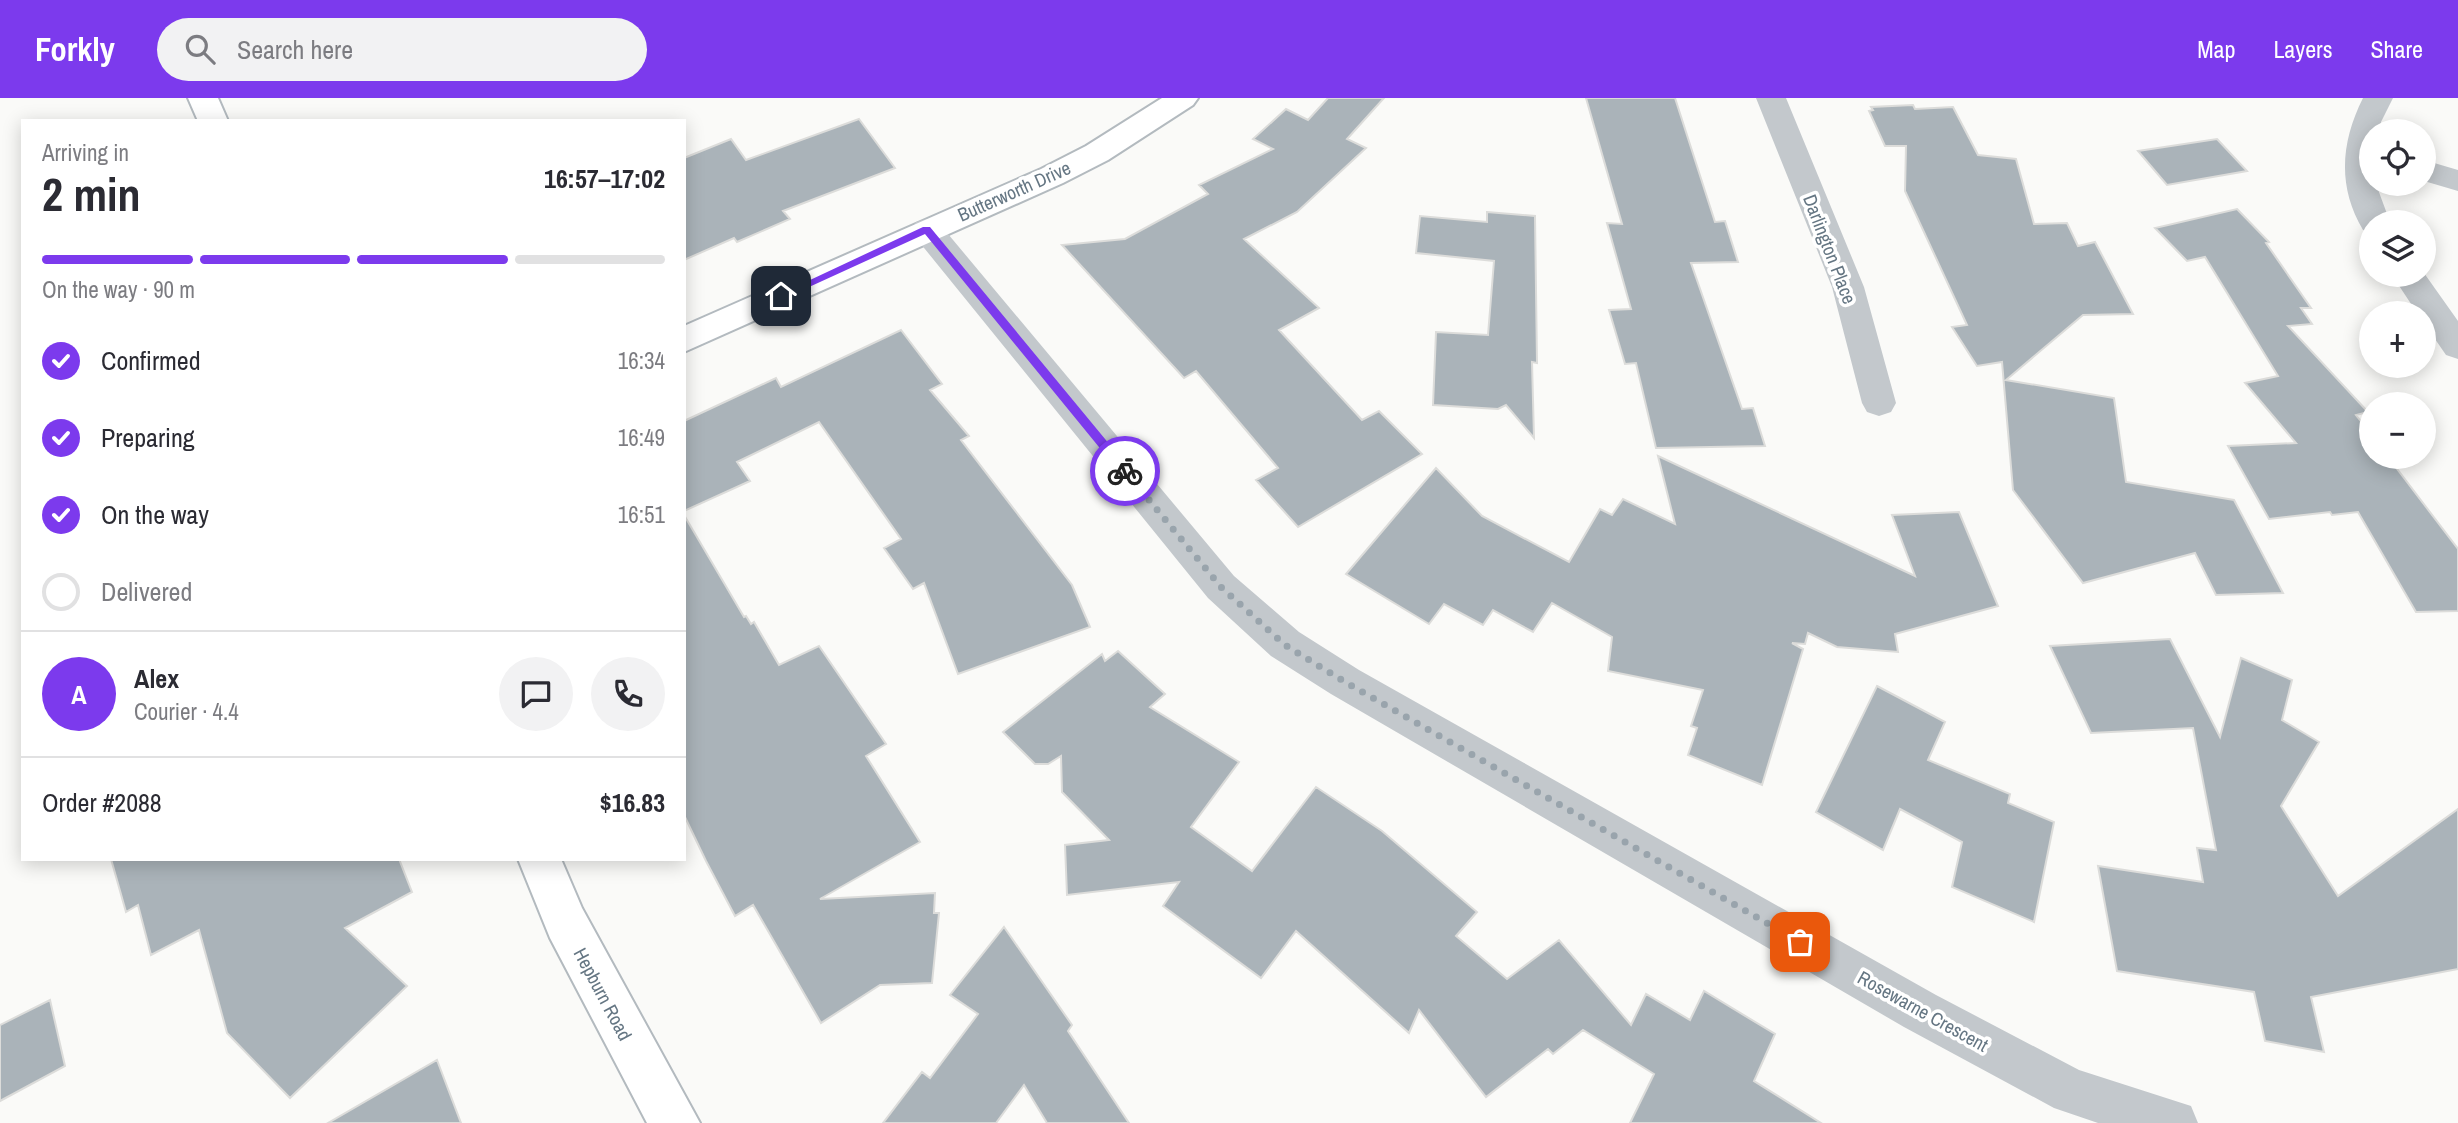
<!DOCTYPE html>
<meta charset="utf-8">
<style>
:root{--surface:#fff;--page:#f2f2f3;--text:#2b2b33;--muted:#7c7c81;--line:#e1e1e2;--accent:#7c3aed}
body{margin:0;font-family:"Archivo Narrow",sans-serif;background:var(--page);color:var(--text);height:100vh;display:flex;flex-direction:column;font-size:26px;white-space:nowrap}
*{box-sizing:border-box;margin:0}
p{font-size:23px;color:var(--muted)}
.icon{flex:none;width:38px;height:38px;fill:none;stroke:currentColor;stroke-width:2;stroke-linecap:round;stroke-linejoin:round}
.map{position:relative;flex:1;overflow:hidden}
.side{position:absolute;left:21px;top:21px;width:665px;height:742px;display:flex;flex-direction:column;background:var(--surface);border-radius:0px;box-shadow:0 4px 18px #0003}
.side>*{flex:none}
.buttons{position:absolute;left:2359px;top:21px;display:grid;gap:14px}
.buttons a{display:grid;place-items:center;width:77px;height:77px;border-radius:50%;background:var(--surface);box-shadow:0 4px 18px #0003;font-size:35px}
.pin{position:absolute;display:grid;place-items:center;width:60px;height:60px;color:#fff;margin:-30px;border-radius:14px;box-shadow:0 4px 10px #0006}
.courier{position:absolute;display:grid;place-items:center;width:70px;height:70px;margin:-35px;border:5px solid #7c3aed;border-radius:50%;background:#fff;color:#222;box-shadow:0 2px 9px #0007}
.headline em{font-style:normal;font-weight:700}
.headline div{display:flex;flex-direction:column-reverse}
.headline{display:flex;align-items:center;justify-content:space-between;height:119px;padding:0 21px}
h1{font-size:46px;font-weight:700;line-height:52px}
.bar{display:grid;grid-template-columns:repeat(4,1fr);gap:10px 7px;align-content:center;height:84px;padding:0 21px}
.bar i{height:9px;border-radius:5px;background:var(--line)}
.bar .current{background:var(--accent)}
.bar p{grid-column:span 4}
.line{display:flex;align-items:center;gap:18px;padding:0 21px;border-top:2px solid var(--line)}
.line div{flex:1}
.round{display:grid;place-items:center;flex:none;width:74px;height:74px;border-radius:37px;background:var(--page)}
ol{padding:0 21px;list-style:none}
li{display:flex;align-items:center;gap:21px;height:77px}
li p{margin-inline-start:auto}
li .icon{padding:7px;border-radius:50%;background:var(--accent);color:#fff;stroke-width:4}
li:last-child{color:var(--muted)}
li i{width:38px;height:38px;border:4px solid var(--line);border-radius:50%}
header{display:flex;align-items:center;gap:42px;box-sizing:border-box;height:98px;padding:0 35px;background:var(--accent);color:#fff}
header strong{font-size:33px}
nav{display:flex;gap:38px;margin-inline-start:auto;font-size:24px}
.search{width:490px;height:63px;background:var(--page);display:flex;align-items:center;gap:18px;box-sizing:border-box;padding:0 24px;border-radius:38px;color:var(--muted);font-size:26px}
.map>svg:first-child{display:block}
</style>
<header>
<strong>Forkly</strong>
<div class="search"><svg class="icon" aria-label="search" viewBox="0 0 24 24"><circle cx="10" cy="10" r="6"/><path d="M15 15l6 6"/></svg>Search here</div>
<nav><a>Map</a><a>Layers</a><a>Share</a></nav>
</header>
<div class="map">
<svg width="2458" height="1025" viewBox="0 0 2458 1025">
<rect width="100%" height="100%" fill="#fafaf8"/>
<path fill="#aab3b9" stroke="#dcdcda" stroke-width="2" d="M1328,0H1384L1347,41L1366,50L1297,114L1244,141L1319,210L1279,232L1362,322L1379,313L1422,356L1298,429L1256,382L1278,370L1196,273L1184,280L1062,147L1125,141L1208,96L1199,87L1273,51L1253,41L1286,11L1308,22Z
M1586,0H1675L1715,124L1725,123L1738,164L1691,165L1742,311L1753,310L1765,348L1656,350L1636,265L1625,266L1609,212L1631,211L1607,125L1622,126Z
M1913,7L1915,11L1953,9L1978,57L2016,61L2034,126L2067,125L2078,148L2095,144L2133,216L2083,217L2006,282L2114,300L2126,384L2234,402L2283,495L2216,497L2195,455L2083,485L2013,392L2002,264L1977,268L1952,229L1967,227L1905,93L1906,48H1885L1869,13L1873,12L1871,9Z
M859,21L895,70L783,113L790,121L737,144L734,140L684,162V60L731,41L746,62Z
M2217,41L2247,73L2167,87L2138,53Z
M2237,111L2269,144L2266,145L2311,210H2301L2312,226L2288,228L2368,314L2356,317L2371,336V359H2388L2458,451V513L2416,514L2358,414L2332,417L2330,414L2269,421L2228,348L2296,345L2245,285L2278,278L2205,159L2187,163L2155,130Z
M1487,114L1535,118L1537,265L1532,264L1534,340L1506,307L1498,311L1433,307L1436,234L1488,237L1494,163L1416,155L1420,118L1487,124Z
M901,232L942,286L930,292L969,338L961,342L1072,487L1090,529L958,576L924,485L913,491L884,450L901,441L819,324L737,364L750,383L684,413V323L776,280L781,289Z
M1658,358L1915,478L1892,417L1959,414L1998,508L1895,536L1898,554L1837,549L1808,535L1805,546L1792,545L1803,551L1762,687L1688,657L1697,630L1691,628L1703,592L1608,573L1612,539L1552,505L1533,534L1493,512L1483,527L1444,506L1429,526L1346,476L1436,370L1482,418L1569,464L1600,411L1612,417L1623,401L1675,426Z
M684,417L744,519L746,518L751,526L754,524L779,567L819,548L886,646L866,658L920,744L820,801L935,795L934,815H939L932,885L880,887L821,925L753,807L735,818L706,763L684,717Z
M2170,541L2220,639L2241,560L2292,582L2282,622L2319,644L2281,708L2338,798L2458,711V871L2311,899L2324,954L2265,943L2254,894L2117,873L2098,768L2203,784L2197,750L2216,752L2193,630L2091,635L2050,548Z
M1118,553L1165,596L1150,609L1239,664L1191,729L1252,773L1316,689L1382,733L1477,814L1456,838L1507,881L1559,842L1631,927L1646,896L1690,922L1704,893L1775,936L1754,983L1821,1025H1630L1654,976L1583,932L1553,956L1548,951L1486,999L1419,912L1409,935L1296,833L1261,880L1163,808L1179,784L1067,797L1065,747L1109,742L1062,694L1061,658L1048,666H1035L1003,634L1102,556L1105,563Z
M1877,588L1945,624L1928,662L2010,696L2008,705L2054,724L2034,824L1952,789L1962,744L1900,711L1883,752L1816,714Z
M111,761H399L412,794L345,830L407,888L290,1000L227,935L199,832L151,857L138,807L126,814Z
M1004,829L1072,927L1068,933L1129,1025H1047L1024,987L996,1025H883L922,974L930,980L978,916L950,897Z
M50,902L65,968L0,1003V927Z
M437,962L461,1025H328Z"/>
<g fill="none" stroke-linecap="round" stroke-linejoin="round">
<g stroke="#b3babf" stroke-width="4">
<path id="secondary" d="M188,0H218L228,23H198Z
M1162,0H1198L1193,7L1108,62L1063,85L684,254V228L1041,71L1086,48Z
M518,761H561L582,810L700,1025H647L550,840Z"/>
</g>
<path fill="#c3c8cc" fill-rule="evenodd" d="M1756,0H1786L1864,189L1896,305L1891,314L1879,318L1867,314L1862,305L1832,189Z
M2363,0H2393L2381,24L2380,33H2371V86H2376L2390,124H2371V134L2363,132C2337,88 2341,44 2363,0Z
M2424,62L2458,72V93L2424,83Z
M927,121L938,124L1234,478L1299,534L1359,572L1936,897L2079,972L2191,1008L2198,1025H2098L2054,1010L1904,929L1331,596L1271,558L1208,500L916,140L911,132L916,124Z
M2424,175L2458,223V261L2446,257L2424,225V215H2417L2392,177Z"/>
<use href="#secondary" fill="#fff" fill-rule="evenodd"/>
</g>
<path fill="#7c3aed" d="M923,129H930L1129,370V376H1121L925,136L785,200L776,198Z"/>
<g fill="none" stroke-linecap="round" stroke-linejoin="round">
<path stroke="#99a4ac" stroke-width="7" stroke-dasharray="0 12.6" d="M1125,373L1221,489L1285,547L1345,584L1800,844"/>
</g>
<g text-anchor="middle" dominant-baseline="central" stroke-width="7" stroke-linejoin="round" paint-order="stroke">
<g font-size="19" fill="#657683" stroke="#fff">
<text transform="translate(1014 93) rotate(-24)">Butterworth Drive</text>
<text transform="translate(1830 151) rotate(69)">Darlington Place</text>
<text transform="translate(603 896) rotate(62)">Hepburn Road</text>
<text transform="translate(1923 913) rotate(29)">Rosewarne Crescent</text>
</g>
</g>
</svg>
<div class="buttons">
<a><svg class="icon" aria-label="locate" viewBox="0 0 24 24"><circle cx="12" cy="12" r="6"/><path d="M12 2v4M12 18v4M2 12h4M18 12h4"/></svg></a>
<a><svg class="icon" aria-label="layers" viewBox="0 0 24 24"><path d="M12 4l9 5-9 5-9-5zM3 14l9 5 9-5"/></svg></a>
<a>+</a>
<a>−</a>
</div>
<div class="pin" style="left:1800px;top:844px;background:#ea580c"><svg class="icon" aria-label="bag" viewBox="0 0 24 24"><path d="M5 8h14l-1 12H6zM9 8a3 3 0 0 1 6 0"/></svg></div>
<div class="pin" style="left:781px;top:198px;background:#1f2937"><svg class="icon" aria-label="home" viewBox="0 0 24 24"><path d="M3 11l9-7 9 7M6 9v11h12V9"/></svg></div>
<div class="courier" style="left:1125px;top:373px"><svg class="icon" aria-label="bike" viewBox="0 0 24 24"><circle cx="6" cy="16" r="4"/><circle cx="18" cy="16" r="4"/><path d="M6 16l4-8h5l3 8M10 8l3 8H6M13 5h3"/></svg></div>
<section class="side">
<div class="headline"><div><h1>2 min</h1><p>Arriving in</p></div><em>16:57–17:02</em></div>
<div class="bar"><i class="current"></i><i class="current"></i><i class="current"></i><i></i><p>On the way · 90 m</p></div>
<ol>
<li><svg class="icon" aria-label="check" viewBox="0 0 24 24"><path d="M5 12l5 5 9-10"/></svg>Confirmed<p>16:34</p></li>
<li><svg class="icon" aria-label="check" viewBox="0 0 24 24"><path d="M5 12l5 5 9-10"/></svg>Preparing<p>16:49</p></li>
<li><svg class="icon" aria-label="check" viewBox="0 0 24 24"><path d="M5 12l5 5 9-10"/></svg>On the way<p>16:51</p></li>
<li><i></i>Delivered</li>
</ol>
<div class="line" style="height:126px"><b class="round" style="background:var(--accent);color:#fff">A</b><div><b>Alex</b><p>Courier · 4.4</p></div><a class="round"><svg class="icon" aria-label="chat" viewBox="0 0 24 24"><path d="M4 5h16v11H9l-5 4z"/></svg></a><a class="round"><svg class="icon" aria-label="phone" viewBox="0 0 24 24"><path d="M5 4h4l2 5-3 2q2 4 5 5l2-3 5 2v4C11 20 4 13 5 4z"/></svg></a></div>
<div class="line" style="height:91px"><div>Order #2088</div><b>$16.83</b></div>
</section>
</div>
